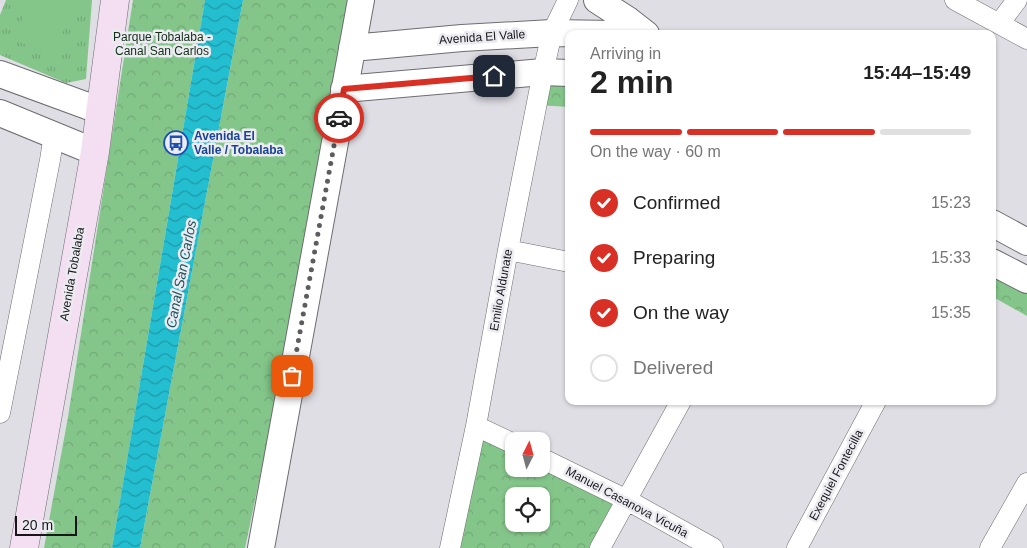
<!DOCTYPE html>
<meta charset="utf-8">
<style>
:root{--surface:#fff;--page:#f2f2f2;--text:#222;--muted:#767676;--line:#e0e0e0;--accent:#d93025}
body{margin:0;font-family:Arial,sans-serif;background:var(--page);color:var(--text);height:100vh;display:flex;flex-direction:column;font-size:19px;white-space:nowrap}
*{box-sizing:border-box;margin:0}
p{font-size:16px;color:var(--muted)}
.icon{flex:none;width:28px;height:28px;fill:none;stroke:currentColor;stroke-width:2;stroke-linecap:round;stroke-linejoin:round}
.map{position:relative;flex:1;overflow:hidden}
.side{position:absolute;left:565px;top:30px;width:431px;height:375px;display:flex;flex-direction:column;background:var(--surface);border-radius:10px;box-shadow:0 1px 4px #0004}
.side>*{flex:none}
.needle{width:32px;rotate:6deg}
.fabs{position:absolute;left:505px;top:432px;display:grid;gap:10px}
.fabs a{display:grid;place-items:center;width:45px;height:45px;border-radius:10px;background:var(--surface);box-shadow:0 1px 4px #0004;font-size:25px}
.scale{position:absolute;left:15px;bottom:12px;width:62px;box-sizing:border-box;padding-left:5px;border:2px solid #171719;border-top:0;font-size:14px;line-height:18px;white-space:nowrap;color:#171719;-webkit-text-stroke:4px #ecebf1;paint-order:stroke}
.pin{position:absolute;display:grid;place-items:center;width:42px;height:42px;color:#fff;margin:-21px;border-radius:10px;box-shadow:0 2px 8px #0006}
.courier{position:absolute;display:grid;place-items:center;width:50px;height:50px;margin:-25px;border:4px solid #d93025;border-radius:50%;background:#fff;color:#222;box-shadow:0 1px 6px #0007}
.summary em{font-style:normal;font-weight:800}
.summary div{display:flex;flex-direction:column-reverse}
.summary{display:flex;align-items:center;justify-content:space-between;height:85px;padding:0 25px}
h1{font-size:32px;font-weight:800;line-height:38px}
.bar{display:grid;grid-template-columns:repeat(4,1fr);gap:8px 5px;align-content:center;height:60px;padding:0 25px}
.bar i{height:6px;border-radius:4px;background:var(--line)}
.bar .selected{background:var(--accent)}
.bar p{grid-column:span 4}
ol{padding:0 25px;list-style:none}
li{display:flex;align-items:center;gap:15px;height:55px}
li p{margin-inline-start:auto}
li .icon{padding:5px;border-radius:50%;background:var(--accent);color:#fff;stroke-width:4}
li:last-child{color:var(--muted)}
li i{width:28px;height:28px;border:2px solid var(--line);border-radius:50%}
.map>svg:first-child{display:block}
</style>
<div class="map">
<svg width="1027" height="548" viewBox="0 0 1027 548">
<defs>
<pattern id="grass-tufts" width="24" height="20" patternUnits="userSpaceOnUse" patternTransform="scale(1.25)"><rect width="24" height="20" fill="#84c68a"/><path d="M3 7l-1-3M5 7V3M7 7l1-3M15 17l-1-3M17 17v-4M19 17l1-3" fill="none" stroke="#71a976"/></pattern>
<pattern id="park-crowns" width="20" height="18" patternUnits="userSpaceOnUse" patternTransform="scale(1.25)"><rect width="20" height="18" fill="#84c68a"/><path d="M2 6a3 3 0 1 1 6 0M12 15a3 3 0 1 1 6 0" fill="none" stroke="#71a976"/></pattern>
<pattern id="water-waves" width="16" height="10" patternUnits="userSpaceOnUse" patternTransform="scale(1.25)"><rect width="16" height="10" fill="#24bed1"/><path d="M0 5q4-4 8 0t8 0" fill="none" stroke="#1e99a9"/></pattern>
</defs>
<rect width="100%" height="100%" fill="#dfdee4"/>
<path fill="url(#grass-tufts)" d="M6,0H92L86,79L66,83L0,55V15Z"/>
<path fill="url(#park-crowns)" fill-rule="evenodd" d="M133,0H205L112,548H44L68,417Z
M243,0H357L347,60L245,548H140Z
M543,72L569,74V107L537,105Z
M992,261L1027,280V316L993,297Z
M476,426L514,444V469H541L627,500L600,548H450ZM514,496H541V524H514Z"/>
<path fill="#84c68a" d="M28,0H73L56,54L15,41Z"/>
<path fill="url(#water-waves)" d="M205,0H243L140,548H112Z"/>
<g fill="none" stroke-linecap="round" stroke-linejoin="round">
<g stroke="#6d6d71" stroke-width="21">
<path id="minor" d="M955,0L1027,39
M999,24L1017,0
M508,250L569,262
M0,413L50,160L54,134
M476,426L514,444
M541,458L627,500L713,548
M450,548L476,426L508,250L543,72L552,33L568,0
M600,548L681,401
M797,548L876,401
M990,548L1027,483"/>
</g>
<g stroke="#6d6d71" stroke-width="28">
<path id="tertiary" d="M597,0L628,20L646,34
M352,48L462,38L552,33L612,34
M0,74L101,111
M344,89L543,72L569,73
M0,113L95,152
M992,223L1027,242
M992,262L1027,280
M261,548L361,0"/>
</g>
<g stroke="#6d6d71" stroke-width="29">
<path id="secondary" d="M24,548L95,152L115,0"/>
</g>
<use href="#minor" stroke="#fff" stroke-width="20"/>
<use href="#tertiary" stroke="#fff" stroke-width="26"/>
<use href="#secondary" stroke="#f4def2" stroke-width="28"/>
</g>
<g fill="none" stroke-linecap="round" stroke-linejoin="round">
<path stroke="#5d5d60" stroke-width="5" stroke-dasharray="0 9" d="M292,376L339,118"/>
<path stroke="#d93025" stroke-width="6" d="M339,118L344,89L494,76"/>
</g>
<defs>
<g id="bus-ring" transform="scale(1.25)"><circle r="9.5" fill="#ecebf1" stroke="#1a4fb4" stroke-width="1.5"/><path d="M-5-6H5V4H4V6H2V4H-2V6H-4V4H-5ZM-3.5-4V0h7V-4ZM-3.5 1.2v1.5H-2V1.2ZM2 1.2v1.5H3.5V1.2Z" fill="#1a4fb4"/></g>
</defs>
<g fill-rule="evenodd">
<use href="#bus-ring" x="176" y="143"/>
</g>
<g text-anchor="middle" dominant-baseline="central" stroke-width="5" stroke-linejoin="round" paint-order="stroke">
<g font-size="12" fill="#123117" stroke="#ecebf1">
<text x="162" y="37">Parque Tobalaba -<tspan x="162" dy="14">Canal San Carlos</tspan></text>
</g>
<g font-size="12" fill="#171719" stroke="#ecebf1">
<text transform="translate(482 37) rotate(-4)">Avenida El Valle</text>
<text transform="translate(72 274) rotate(-80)">Avenida Tobalaba</text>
<text transform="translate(501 290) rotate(-80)">Emilio Aldunate</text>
<text transform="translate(836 475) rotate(-62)">Exequiel Fontecilla</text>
<text transform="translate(627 502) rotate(28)">Manuel Casanova Vicuña</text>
</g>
<g font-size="12" font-weight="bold" fill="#164399" stroke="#ecebf1" text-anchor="start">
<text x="194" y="136">Avenida El<tspan x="194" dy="14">Valle / Tobalaba</tspan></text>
</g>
<g font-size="14" font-style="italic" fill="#1a555d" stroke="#ecebf1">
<text transform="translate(181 274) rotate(-79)">Canal San Carlos</text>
</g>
</g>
</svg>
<div class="fabs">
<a><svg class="needle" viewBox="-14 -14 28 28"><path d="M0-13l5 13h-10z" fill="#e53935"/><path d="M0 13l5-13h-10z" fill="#767676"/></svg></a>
<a><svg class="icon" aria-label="locate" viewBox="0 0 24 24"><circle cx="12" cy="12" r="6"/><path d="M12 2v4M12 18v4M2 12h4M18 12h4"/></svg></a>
</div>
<div class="scale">20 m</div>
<div class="pin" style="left:292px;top:376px;background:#ea580c"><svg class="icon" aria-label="bag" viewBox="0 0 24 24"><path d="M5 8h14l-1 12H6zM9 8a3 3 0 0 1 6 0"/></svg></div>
<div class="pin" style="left:494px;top:76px;background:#1f2937"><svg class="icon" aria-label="home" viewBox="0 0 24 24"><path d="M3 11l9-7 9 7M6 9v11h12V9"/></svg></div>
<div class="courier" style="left:339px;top:118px"><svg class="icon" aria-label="car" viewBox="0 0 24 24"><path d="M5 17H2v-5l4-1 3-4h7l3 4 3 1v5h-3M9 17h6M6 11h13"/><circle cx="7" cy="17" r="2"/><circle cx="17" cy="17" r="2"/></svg></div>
<section class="side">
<div class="summary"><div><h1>2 min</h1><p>Arriving in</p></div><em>15:44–15:49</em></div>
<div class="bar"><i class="selected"></i><i class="selected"></i><i class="selected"></i><i></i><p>On the way · 60 m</p></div>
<ol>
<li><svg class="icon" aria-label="check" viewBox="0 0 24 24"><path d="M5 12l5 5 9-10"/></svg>Confirmed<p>15:23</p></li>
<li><svg class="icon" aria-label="check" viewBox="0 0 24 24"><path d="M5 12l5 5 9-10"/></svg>Preparing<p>15:33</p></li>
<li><svg class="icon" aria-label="check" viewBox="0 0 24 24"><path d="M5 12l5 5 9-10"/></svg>On the way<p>15:35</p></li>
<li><i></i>Delivered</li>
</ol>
</section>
</div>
